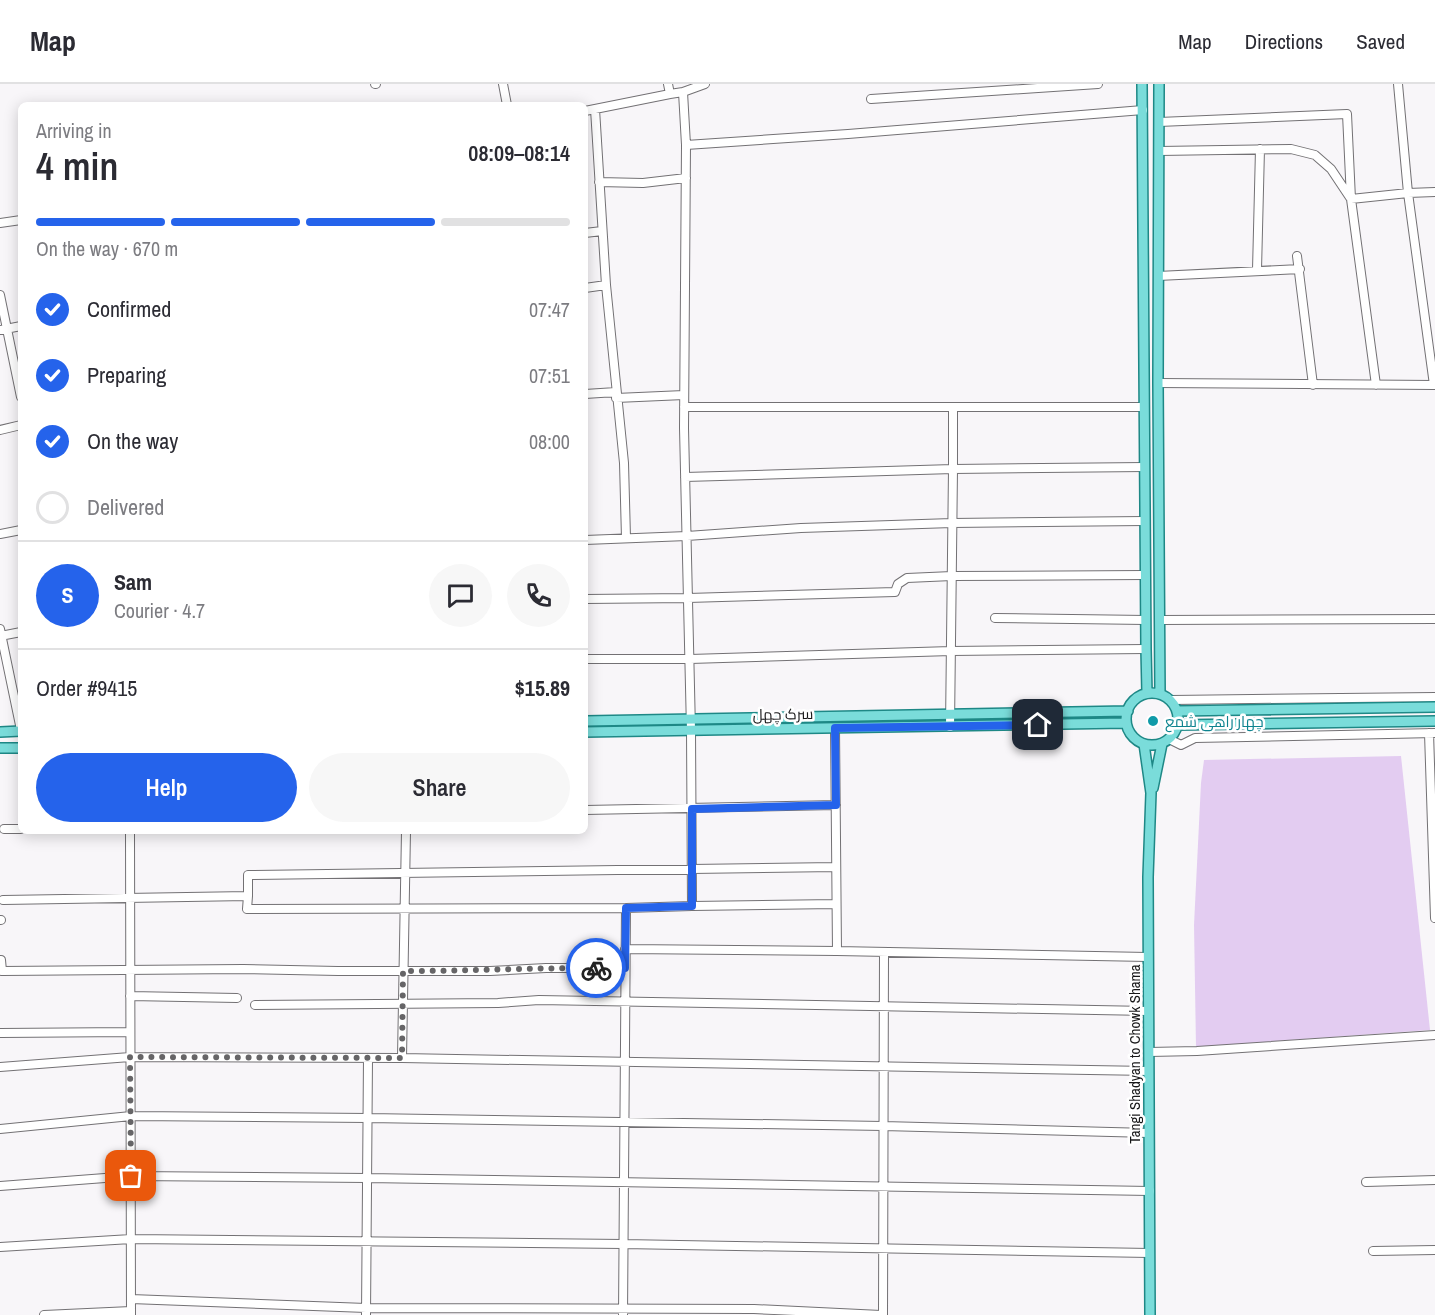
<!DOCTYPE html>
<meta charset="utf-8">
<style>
:root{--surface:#fff;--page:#f7f7f7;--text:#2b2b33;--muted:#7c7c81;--line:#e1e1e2;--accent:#2563eb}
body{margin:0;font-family:"Archivo Narrow",Cairo,sans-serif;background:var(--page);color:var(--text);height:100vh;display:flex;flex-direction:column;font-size:22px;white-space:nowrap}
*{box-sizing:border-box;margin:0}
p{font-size:20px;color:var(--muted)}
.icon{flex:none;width:33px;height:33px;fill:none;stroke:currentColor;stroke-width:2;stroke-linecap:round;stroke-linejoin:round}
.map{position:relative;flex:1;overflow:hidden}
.drawer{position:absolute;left:18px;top:18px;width:570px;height:732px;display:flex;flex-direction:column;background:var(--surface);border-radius:9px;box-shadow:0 3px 15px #0003}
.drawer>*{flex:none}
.pin{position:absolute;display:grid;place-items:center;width:51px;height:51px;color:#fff;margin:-26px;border-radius:12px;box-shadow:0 3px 9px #0006}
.courier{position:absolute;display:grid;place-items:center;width:60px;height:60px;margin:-30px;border:4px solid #2563eb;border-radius:50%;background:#fff;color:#222;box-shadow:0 2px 8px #0007}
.head em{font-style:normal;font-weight:600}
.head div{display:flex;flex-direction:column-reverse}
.head{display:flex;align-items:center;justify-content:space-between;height:102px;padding:0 18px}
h1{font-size:39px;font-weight:600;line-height:45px}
.bar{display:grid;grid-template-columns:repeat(4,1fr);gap:9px 6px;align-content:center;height:72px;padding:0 18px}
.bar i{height:8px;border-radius:4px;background:var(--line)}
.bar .on{background:var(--accent)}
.bar p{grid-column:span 4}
.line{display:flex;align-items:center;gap:15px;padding:0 18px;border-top:2px solid var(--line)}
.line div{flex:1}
.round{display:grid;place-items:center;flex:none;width:63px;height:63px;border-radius:32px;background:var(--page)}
ol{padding:0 18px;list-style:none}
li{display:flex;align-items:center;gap:18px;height:66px}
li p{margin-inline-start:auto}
li .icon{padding:6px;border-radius:50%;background:var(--accent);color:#fff;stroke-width:4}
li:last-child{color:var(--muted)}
li i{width:33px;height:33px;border:3px solid var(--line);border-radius:50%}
.button{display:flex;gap:12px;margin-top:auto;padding:12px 18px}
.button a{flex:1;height:69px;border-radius:36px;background:var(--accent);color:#fff;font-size:24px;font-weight:600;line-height:69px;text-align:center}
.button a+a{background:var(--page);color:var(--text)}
header{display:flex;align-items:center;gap:36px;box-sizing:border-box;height:84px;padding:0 30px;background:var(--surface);border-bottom:2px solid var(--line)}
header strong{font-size:28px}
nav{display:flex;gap:33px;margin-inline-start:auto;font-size:21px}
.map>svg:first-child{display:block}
</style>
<header>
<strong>Map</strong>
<nav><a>Map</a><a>Directions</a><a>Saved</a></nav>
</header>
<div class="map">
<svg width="1435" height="1231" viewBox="0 0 1435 1231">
<rect width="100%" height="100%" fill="#f8f6f9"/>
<path fill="#e3ccf1" d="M1401,672L1430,946L1196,963L1194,841L1201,699L1204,676Z"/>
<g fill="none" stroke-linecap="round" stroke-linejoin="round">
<g stroke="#737174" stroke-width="10">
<path id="minor" d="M375,0H376
M503,0L507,21
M1398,0L1408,109L1434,301
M683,8L705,0
M871,15L1098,0
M595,25L606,201L624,379L626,454
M585,27L670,10
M1159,38L1347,30L1351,115L1376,301
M686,61L848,50L1143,26
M1159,67L1291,65L1315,71L1331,85L1351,115L1408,109L1435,108
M599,98L643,99L686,94
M0,139L21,136
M585,149L602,147
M1297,172L1313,301
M1257,186L1260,65
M1158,192L1300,185
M585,204L606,201
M0,211L21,313
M0,246L21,242
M1158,299L1435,301
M585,310L616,308
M616,314L684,311
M684,323H1144
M0,346L21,341
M685,393L953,385L1145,383
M0,450L21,446
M585,456L687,452L801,444L952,439L1145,437
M585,515L688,514L895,508L898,500L907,494L952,492L1145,491
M995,534L1146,536
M1160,536L1435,535
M0,545L21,646
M0,552L21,548
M585,575H690L951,567L1146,565
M1171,616L1435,613
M950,643L953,385V323
M835,644L837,867
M1429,649L1435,834
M1169,655L1181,661L1195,654L1435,649
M585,726L836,721
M4,745H21
M130,747L131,1231
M248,812V791L836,783
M3,816L248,812L247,825L626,824
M692,822L836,820
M0,836H1
M625,865L837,867L1148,873
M0,876H1L2,887L243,885L338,887H490L546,884H625
M130,912L237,914
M255,921L498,919L539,916L1148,927
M0,949L130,948
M1149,968L1197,967L1435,951
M402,974L406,747
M0,983L130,973L402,974L1149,987
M0,1045L131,1032L368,1034L883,1042L1149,1049
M1366,1098L1435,1096
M0,1102L131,1092L367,1094L1150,1107
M0,1163L131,1155L623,1160L1150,1169
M1373,1167L1435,1166
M131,1215L366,1224L754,1225L881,1231
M44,1231L131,1227
M366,1231L368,974
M623,1231L626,824L692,822L691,646L684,344L686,61L683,8L670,10L668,0
M883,1231L884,868"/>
</g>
<g stroke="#1e8886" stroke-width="12">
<path id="major" d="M1142,0L1146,565L1147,609
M1159,0L1158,299L1160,610
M1126 635a26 26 0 1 1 52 0a26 26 0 1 1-52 0Z
M1177,627L1435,623
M585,637L1128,627
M1178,641L1435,637
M0,648L21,647
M585,648L1126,639
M1144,660L1151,709L1148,793L1150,1231
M0,664H21
M1153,704L1162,660"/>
</g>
<use href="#minor" stroke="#fff" stroke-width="8"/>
<use href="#major" stroke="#7adcda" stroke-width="9"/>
</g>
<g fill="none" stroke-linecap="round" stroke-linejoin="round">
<path stroke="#666567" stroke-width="6" stroke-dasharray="0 10.8" d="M131,1092L130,973L402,974L403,887C468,887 532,884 596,884"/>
<path stroke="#2563eb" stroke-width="8" d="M596,884H625L626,824L692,822V725L836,721L835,644L1038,641"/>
</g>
<circle fill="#0f9aa8" stroke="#fff" stroke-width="2" cx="1153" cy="637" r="6"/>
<g text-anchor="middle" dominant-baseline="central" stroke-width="5" stroke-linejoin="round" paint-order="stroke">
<g font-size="15" fill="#171718" stroke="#fff">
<text transform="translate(783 630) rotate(-1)">سرک چهل</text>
<text transform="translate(1134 970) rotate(-90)">Tangi Shadyan to Chowk Shama</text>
</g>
<g font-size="15" fill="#0d838f" stroke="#fff" text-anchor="start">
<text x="1165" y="637">چهار راهی شمع</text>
</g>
</g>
</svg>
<div class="pin" style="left:131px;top:1092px;background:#ea580c"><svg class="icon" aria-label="bag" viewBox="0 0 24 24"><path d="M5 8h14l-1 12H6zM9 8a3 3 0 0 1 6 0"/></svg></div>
<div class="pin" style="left:1038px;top:641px;background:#1f2937"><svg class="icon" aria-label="home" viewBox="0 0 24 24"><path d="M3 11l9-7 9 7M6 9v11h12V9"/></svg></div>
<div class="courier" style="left:596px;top:884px"><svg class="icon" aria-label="bike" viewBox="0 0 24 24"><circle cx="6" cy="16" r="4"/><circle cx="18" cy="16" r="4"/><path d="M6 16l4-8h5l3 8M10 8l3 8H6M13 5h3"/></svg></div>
<section class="drawer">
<div class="head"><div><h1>4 min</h1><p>Arriving in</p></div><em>08:09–08:14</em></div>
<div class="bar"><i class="on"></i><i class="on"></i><i class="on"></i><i></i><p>On the way · 670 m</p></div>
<ol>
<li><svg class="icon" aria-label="check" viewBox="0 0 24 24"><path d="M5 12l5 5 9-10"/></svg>Confirmed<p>07:47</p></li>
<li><svg class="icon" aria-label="check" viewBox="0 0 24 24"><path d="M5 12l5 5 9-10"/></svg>Preparing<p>07:51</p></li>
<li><svg class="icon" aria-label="check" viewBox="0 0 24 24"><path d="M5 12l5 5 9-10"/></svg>On the way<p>08:00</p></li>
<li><i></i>Delivered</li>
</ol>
<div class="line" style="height:108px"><b class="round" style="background:var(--accent);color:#fff">S</b><div><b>Sam</b><p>Courier · 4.7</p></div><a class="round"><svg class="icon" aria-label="chat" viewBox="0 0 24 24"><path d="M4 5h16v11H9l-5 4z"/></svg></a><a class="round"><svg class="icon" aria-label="phone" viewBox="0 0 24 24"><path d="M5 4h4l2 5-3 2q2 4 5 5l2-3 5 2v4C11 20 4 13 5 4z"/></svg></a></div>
<div class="line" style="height:78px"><div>Order #9415</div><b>$15.89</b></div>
<div class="button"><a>Help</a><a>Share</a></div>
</section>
</div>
